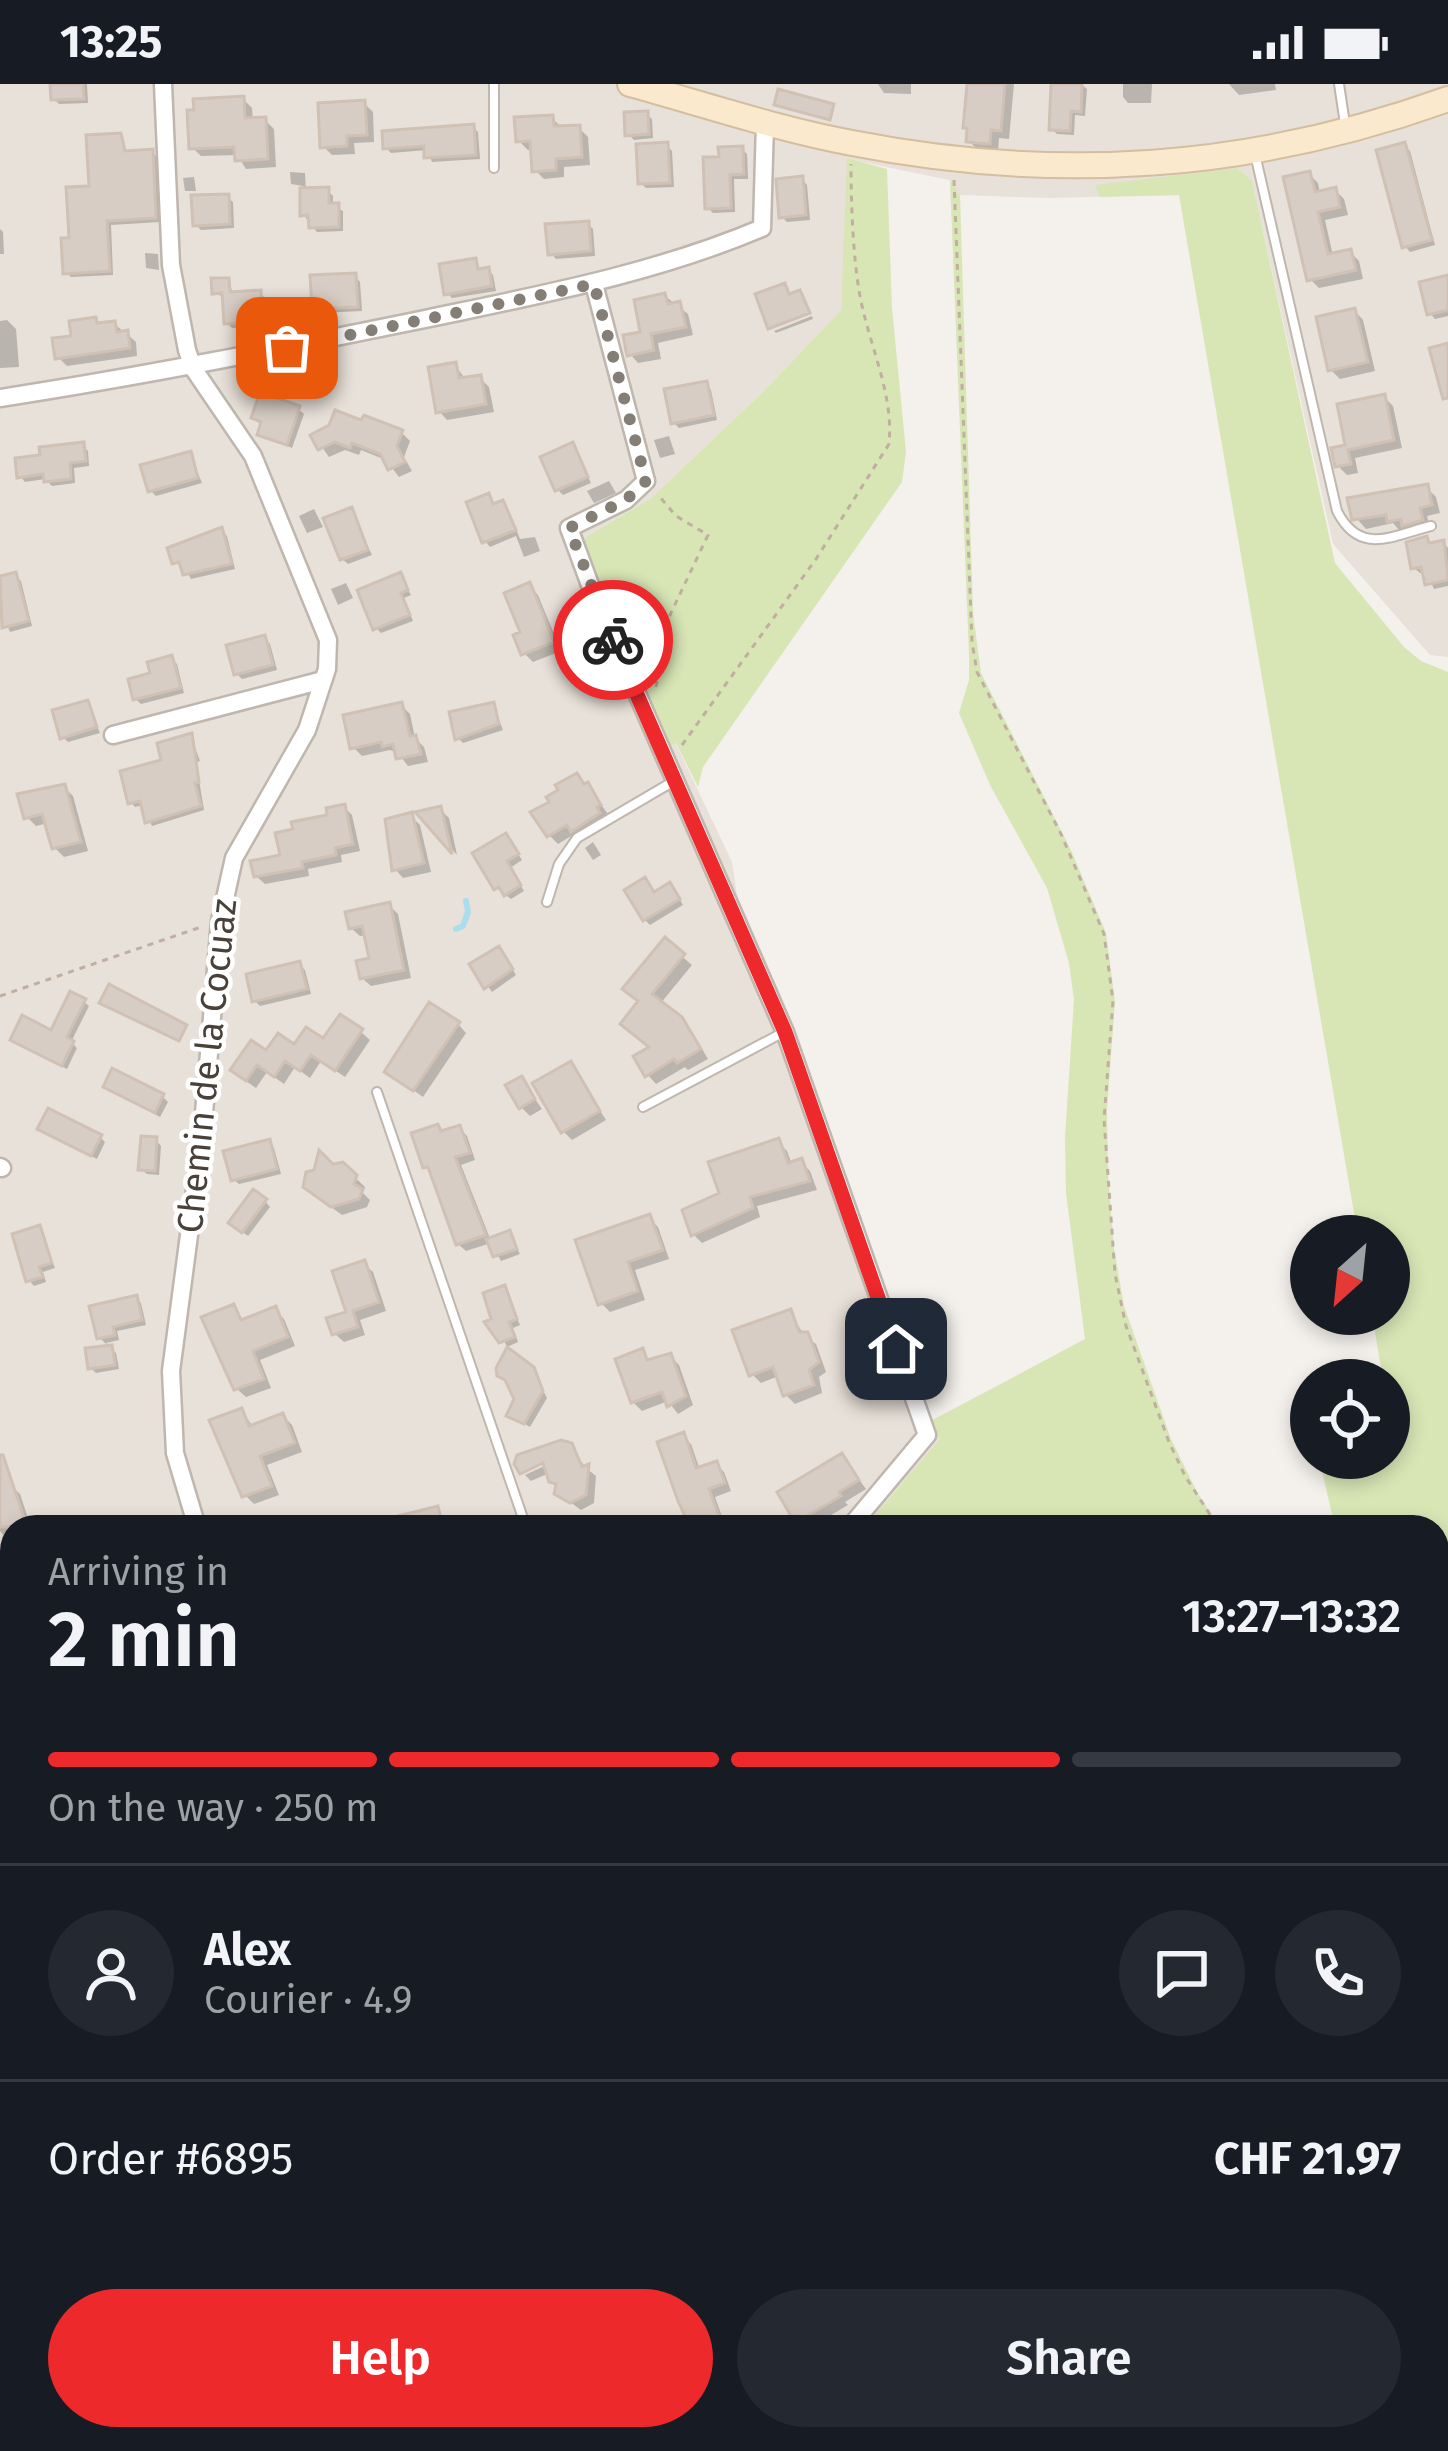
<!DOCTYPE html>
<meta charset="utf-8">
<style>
:root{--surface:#171b24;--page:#242831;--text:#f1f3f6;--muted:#9ea1a6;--line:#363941;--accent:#ed292c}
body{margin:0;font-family:"Fira Sans",sans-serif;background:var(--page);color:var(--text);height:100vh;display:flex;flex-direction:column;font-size:45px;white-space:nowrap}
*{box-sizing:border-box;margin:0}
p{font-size:39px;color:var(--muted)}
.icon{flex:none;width:66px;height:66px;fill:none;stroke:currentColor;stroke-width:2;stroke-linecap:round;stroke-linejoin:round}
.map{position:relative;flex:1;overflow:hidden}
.side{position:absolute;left:0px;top:1431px;width:1449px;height:936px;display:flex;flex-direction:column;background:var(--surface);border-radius:36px 36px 0 0;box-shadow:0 6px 18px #0003}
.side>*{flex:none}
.needle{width:78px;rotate:207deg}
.tools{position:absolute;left:1290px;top:1131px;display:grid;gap:24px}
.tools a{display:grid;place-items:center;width:120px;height:120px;border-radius:50%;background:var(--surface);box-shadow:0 6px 18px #0003;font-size:60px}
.pin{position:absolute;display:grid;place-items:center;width:102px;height:102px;color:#fff;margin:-51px;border-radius:24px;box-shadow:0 6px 18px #0006}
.courier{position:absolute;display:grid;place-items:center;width:120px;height:120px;margin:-60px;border:9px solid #ed292c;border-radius:50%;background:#fff;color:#222;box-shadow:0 3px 15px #0007}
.head em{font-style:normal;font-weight:600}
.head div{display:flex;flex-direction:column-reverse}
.head{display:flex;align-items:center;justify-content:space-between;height:204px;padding:0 48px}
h1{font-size:78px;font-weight:600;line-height:90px}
.bar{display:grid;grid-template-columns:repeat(4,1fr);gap:18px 12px;align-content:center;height:144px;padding:0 48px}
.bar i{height:15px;border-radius:9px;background:var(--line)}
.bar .active{background:var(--accent)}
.bar p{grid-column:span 4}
.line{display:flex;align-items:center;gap:30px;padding:0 48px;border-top:3px solid var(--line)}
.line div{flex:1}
.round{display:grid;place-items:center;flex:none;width:126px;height:126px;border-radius:63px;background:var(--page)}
.primary-button{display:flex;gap:24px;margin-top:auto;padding:24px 48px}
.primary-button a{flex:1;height:138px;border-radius:72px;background:var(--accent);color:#fff;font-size:48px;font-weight:600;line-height:138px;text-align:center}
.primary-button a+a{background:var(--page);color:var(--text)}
.status{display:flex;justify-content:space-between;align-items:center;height:84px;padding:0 60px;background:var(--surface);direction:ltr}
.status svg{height:33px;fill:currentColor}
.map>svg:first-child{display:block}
</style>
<div class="status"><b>13:25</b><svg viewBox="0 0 49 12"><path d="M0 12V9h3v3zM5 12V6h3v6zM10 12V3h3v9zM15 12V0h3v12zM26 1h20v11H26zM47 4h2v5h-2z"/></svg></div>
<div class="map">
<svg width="1448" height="2367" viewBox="0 0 1448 2367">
<rect width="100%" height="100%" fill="#f4f0eb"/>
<path fill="#e8e1d9" d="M0,0H1448V573L1430,571L1333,460L1252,98L1179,111L1048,114L960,111L949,96L848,75L841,226L764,307L650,415L584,454L668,663L675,658L732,778L737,811L780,910L930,1337L1116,1239L1186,1443H12V1605L0,1578Z
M12,1710V2355H1437L1448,2367H0V1713Z"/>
<path fill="#d8e6b6" d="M847,74L887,85L892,224L906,368L902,398L703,683L698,703L676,659L668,663C649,621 582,491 584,454L650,415L764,307L841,226Z
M1237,84L1252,97L1335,479L1404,563L1421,577L1448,588V2013L1437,2022V1443H1335L1319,1374H1389V1296H1383L1372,1230H1389V1152H1358L1179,111L1100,113L1095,101Z
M950,96L960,111L973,529L981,589L1070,764L1106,849L1115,917L1107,1027L1108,1091L1114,1164L1124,1222L1171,1355L1197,1408L1220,1443H865L940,1355L930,1338L1085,1255L1066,1109L1065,1053L1074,916L1069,879L1047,804L990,701L959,629L969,596V570Z
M3,1577L12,1605V1710L0,1713Z
M1448,2049V2367H688L686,2355H1437V2058Z"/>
<path fill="#0003" d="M53,0H87L88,19L59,20L54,15Z
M878,0H911V10L884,9Z
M970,0H1014L1009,55L999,54L998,68L978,66L969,57Z
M1054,0H1081L1087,5L1085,32L1075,31L1074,51L1057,50L1052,45Z
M1123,0H1152L1151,19H1128L1123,13Z
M1229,0H1275L1276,6L1239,11Z
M243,15L252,24L253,37L265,36L274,45L276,83L246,85L237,71L201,72L192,63Z
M364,19L373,28L374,58L354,59L355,70L332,71L323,62Z
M646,30L652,35L653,54L634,56L628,50Z
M552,34L562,44H579L588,53L590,81L564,83V93L544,95L535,86L533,65L528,66L519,57Z
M473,43L478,48L480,75L432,78L427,66L391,69L386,64Z
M120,52L128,70L152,68L157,73L160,138L111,141L113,191L71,193L66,188L72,157L92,105Z
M667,61L672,67L674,103L646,104L641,99Z
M1404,61L1410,67L1435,161L1410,168L1405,162Z
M742,65L747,70L748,95H734L735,128L713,129L708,124L722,75Z
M290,88L305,89L306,107L327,106L333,112V122L343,127V147L317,148L312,142L303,130V102L291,100Z
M1309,90L1318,99L1320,109L1335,106L1344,115L1348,131L1325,136L1333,172L1350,168L1359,177L1363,195L1319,204L1310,195Z
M194,93L196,107H185L183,94Z
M802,95L807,101L810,136L787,138L782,133Z
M227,113L233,118L234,144L201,146L196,141Z
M588,140L593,145L595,172L556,175L551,169Z
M0,145L3,148L4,170H0Z
M145,169L158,170L159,186L146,184Z
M475,177L481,187L488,186L493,191L496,207L452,214L447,209Z
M355,192L360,198L362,227L320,229L315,224Z
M1448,194V232L1435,235L1430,229Z
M228,197L234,211L260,209L265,214L266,242L232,244L227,239L225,214L215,209Z
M665,212L688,230L693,251L658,259L661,275L638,279L630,270Z
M1355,227L1363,236L1375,287L1340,295L1331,286Z
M812,232L813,235L776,249L774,247Z
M7,236L16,245L19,283L0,284V237Z
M95,236L100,242L114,240L127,250L136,258L137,272L67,282L58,273Z
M455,281L466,296L480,294L489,303L494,328L447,336L439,327Z
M706,300L711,306L717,336L679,344L673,338Z
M1384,313L1393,322L1402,364L1355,374L1358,389L1347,391L1338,382Z
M298,325L304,330L292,364L260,350L264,340L254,333Z
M401,348L410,357L404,373L412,387L399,393L386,376L361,366L359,371L345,366L329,373L314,352Z
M669,352L675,370L660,374L654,356Z
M82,362L88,367L89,382L74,384L75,399L52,402L45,395L25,398L20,392Z
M572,362L591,399L563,411L558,406Z
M190,370L202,399L156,412L150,406Z
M609,397L616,409L594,419L587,407Z
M1427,404L1436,413L1440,429L1427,432L1430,444L1414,449L1408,443L1399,446L1393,439L1366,445L1358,436L1351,417Z
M488,412L495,422L503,419L508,424L520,455L535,453L540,467L524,473L516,452L490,463L485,457Z
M314,425L323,443L307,449L299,432Z
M351,426L372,471L348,480L342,475Z
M222,447L227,452L235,485L191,495L184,482L174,478Z
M1427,455L1433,461L1444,459L1448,464V502L1434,505L1426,488L1420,489L1414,484Z
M15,491L21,497L32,542L10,548L0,523V496Z
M400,492L411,511L404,514L413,537L381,549L376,544Z
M346,499L353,514L338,521L331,505Z
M529,502L538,511L561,567L533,578L524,569Z
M264,554L270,560L277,586L242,595L237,590Z
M171,574L177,580L184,609L141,620L136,615Z
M87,619L100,649L68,658L63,653Z
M401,621L410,630L415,654L424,663L428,678L408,682L398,669L390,666L362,672L353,663Z
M493,621L503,646L463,659L458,654Z
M191,653L200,677L196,678L204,726L152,742L143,721L135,723L131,718Z
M587,702L608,730L604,733L607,739L582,755L576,749L558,760L549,751Z
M64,703L73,712L88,767L64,773L55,764L48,739L36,742L27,733Z
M344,723L352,731L360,767L341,771L342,778L308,785L309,792L265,800L256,792Z
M440,725L449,734L457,771L421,730Z
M411,732L420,741L431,788L403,794L395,785Z
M510,758L522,776L510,784L524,807L511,815L497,804Z
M593,758L601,771L593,776L585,764Z
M675,807L683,821L650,841L645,836L655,811Z
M389,821L398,830L411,894L371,902L362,894L373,877L367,851L360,852L351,844Z
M665,858L692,881L660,920L691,946L708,975L688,986L685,983L656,1000L648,991L653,964L641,918Z
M504,871L516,891L492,908L473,881Z
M299,881L305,886L311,910L260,922L255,917Z
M84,918L89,922L71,958L77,964L67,985L18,960L52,950Z
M458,940L466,949L423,1013L388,988Z
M361,948L370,956L345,993L321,977L310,994L295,983L284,1000L267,988L256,1004L243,995L267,971Z
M571,981L606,1036L572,1056L563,1047Z
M521,995L542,1025L530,1032L521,1023Z
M106,1003L163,1013L168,1018L160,1033Z
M438,1043L444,1049L459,1044L467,1052L475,1076L461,1081L491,1157L509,1150L520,1170L501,1177L491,1159L466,1167L458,1160L434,1092L426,1083Z
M46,1049L100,1053L105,1058L97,1075Z
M156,1056L161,1062L159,1091L147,1090L141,1085Z
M778,1058L787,1067L792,1081L801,1078L810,1087L817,1106L757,1122L760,1133L702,1159L693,1150L723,1110Z
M269,1059L274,1064L281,1090L239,1100L233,1095Z
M342,1081L365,1103L363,1109L370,1116L367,1123L342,1131L316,1112L332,1084Z
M265,1117L270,1123L248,1152L237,1144Z
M649,1134L658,1143L669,1175L635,1186L645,1216L610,1228L601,1219Z
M39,1145L55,1184L43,1188L46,1198L34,1202L29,1196Z
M364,1180L373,1188L386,1227L360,1236L365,1251L344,1258L335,1250L350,1230Z
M504,1205L520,1241L513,1244L518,1258L507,1263L495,1236Z
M136,1214L141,1219L146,1241L117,1247L119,1256L106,1259L116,1269L119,1285L96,1289L90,1283L110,1264L100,1254Z
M233,1223L244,1238L275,1226L284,1235L295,1262L260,1276L271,1304L246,1313L237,1305Z
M790,1228L804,1251L816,1260L826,1288L819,1293L822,1309L795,1320L786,1311L779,1292L761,1299L752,1290Z
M642,1268L652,1278L670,1272L679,1281L693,1321L678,1330L668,1317L642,1327L633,1318Z
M532,1285L547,1314L530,1343L510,1331Z
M242,1327L253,1343L283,1332L292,1341L302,1368L267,1381L279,1411L254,1420L245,1411Z
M683,1352L691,1360L700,1386L716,1380L724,1388L731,1407L715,1413L725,1441L730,1443H694Z
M570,1362L586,1384L596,1392L594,1419L581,1426L558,1409L549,1389L531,1397L525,1391L557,1376Z
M842,1373L866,1405L845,1418L848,1421L811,1443H804L798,1437Z
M11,1402L20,1410L31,1443H12V1463L0,1447V1405Z
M300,1434L309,1443H272Z
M12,1496V1528L0,1532V1499Z
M1,1818L12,1835V1845L0,1851Z
M12,1940V1984L7,1986L0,1980V1947Z
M12,2130V2167L7,2162L0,2133Z"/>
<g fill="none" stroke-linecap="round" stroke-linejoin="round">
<path stroke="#acdded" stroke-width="6" d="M456,845L463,842L468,828L466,817"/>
</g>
<path fill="#d8cdc4" stroke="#d0c1b4" stroke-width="3" d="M50,0H83L84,15L51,16Z
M967,0H1005L1001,47L991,46L990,60L966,58L967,44H963Z
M1051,0H1082L1081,28L1071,27L1070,47L1049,46Z
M778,5L834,20L830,36L774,21Z
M244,12L245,34L266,33L268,75L235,77L234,63L189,65L187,26H194L193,15Z
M365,16L367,51L347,52V62L320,64L318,19Z
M648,27L649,50L625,52L624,28Z
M553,31L554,42L580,41L582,73L556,75V86L532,88L530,57L516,58L514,33Z
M474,40L476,71L424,74V62L383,65L382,47Z
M121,49L125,67L153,65L156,134L107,137L110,187L63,190L61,154H69L66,103L89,102L86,51Z
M668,58L670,99L638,100L636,60Z
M1405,58L1432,156L1402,164L1376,66Z
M743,62L744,90L730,91L731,124L705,125L703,73H719L718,63Z
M1310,87L1315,108L1336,103L1340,123L1318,128L1328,170L1351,165L1356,186L1307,197L1283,93Z
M803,92L806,131L779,134L776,95Z
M329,103V119H339V143L309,144L308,131L300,132V104Z
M229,110L230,140L193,142L191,111Z
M589,137L591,167L548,171L545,140Z
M476,174L478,185L489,183L492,202L444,211L439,180Z
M356,189L358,223L312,225L310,191Z
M1448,191V226L1427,231L1419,198Z
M211,194H229L230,208L261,206L262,238L224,240L222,209L212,210Z
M785,199L789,210L800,206L810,229L768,245L755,210Z
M665,209L668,220L680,217L686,243L651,250L654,266L627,272L623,251L640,248L634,216Z
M1355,224L1368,278L1328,287L1316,233Z
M96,233L97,239L115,237L117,248L128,246L130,264L55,275L52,254L71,252L69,237Z
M1448,259V314L1443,315L1429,264Z
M456,278L459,294L481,291L486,320L436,329L428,283Z
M707,297L714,331L671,340L664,305Z
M260,308L300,322L287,361L257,351L261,338L251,334Z
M1385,310L1394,356L1348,366L1351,380L1335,383L1331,364L1345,361L1337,320Z
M335,326L361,336L364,331L403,346L397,362L405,378L388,386L380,370L352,359L350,364L335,358L318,366L310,351L329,341Z
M84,358L86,377L70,379L71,395L44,398L43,390L17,394L15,374L40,371L39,363Z
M573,358L588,393L555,407L540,373Z
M191,367L198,394L148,408L140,381Z
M1428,400L1432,421L1420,424L1423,436L1402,442L1401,435L1387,438L1386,431L1352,436L1347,414Z
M489,409L493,420L503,416L516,446L482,459L466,418Z
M352,423L368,466L340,476L323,434Z
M222,443L232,480L183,491L179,478L172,480L167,464Z
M1427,452L1429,459L1444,456L1448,496L1425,501L1421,483L1411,485L1406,458Z
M16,488L29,537L2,544L0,492Z
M401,488L408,506L401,509L410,531L373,546L357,506Z
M530,498L554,558L521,571L513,551L520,548L504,509Z
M265,551L273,581L234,591L226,561Z
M172,571L181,604L133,616L128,595L150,589L147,578Z
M88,616L97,643L60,655L52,626Z
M402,618L410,652L416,651L421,670L396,675L393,660L382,663L381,658L350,665L343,631Z
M494,618L499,640L455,656L449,628Z
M192,649L199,698L195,699L201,722L145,739L140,717L128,720L120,687L161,676L157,659Z
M577,689L584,700L588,698L601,721L597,723L600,729L571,748L567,741L547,753L530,728L549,718L546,713L558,706L555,701Z
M65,700L81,758L52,765L42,730L24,735L17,710Z
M345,720L353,760L335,764L336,771L302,778L303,784L254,793L250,777L280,771L275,749L293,745L291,738L327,731L326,724Z
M441,722L452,770L415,728Z
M412,728L424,779L392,787L385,735Z
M506,749L519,770L507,777L521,801L504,812L499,803L494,806L472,769Z
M645,793L654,808L670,798L680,815L643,837L624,806Z
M390,818L404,886L360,895L356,877L369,874L362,842L349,845L345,828Z
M665,853L685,870L652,910L682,933L701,965L677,979L674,975L645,993L633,972L649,963L620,940L638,917L622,905Z
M499,862L513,885L484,905L469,880Z
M300,877L307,905L252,918L246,890Z
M109,900L187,941L179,957L99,919Z
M70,907L86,915L67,953L74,957L62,982L10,956L22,931L51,946Z
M429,918L460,938L413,1007L384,988Z
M340,930L363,945L335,987L311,971L300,987L285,977L274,993L257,981L246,997L230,986L251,956L266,966L278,949L294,960L306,943L323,954Z
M571,977L600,1027L561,1049L532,999Z
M112,984L164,1010L155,1029L103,1003Z
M522,992L535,1015L519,1025L505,1001Z
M48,1024L102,1051L91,1072L37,1045Z
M438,1040L441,1047L460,1041L470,1069L455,1073L486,1151L456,1161L428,1083L423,1084L411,1049Z
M141,1052L157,1053L155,1087L138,1086Z
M779,1054L788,1079L802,1074L810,1097L750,1113L753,1124L691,1152L682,1126L719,1109L708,1078Z
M270,1055L277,1085L231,1097L223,1067Z
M319,1066L333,1080L343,1078L357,1091L354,1100L363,1105L359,1115L331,1123L303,1103L306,1088L314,1086Z
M253,1105L267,1115L242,1149L228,1139Z
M650,1130L663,1166L628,1178L638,1207L598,1221L575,1156Z
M40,1141L52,1179L39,1183L43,1193L26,1198L12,1150Z
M510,1146L517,1165L493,1173L486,1155Z
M365,1176L379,1218L353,1227L358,1243L332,1251L326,1234L346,1228L332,1187Z
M505,1201L517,1235L509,1238L515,1253L499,1259L484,1238L491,1235L483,1209Z
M137,1211L142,1236L113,1243L115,1251L97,1255L89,1222Z
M234,1220L241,1236L276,1222L288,1253L253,1267L264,1295L234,1306L201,1233Z
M791,1225L799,1248H808L819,1278L809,1286L814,1301L783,1312L773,1283L749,1292L732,1246Z
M112,1261L115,1281L88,1285L85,1264Z
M507,1263L534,1283L543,1307L524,1340L506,1332L514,1315L505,1296L497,1292L496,1284Z
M643,1264L647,1276L671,1269L686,1312L667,1323L662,1308L631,1319L615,1275Z
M242,1324L249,1342L283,1329L295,1359L260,1372L272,1402L242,1413L209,1336Z
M684,1348L696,1384L717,1377L725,1399L709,1405L723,1443H690L678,1417L657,1358Z
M561,1356L572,1359L582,1383L589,1380L586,1411L570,1419L554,1410L556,1400L549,1398L543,1379L520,1390L514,1380L517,1371Z
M842,1369L859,1396L839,1408L841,1412L795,1439L777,1408Z
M0,1371H3L27,1443H0Z
M438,1422L443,1443H378L377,1437Z"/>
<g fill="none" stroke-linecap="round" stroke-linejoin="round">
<g stroke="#bfb6ae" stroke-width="12">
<path id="lane" d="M494,0V84
M1339,0L1345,40
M1255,70L1337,427C1360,472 1391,452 1431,442
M547,818L559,780L577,754L674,697
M377,1008L526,1443
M643,1023L784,948
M157,2355L172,2364L181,2355"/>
</g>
<g stroke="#bfb6ae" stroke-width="21">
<path id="street" d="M163,0L171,181L187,266L193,284L253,372L328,556L327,585L307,646L234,774L220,837L202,1053L171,1287L175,1369L197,1443
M594,200L646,397L626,416L569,444L593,509L785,948L927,1351L850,1443
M0,314C143,292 283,264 425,235C539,211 653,190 762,144L765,38
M113,651L323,596
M0,1083L2,1084
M0,1752L12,1745
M0,2022L12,2016
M1437,2042L1448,2032
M0,2261L12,2249
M675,2355L677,2367"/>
</g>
<g stroke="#d4be9f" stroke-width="28">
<path id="secondary" d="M630,0C703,20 777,45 852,59C1057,99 1251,86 1448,15"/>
</g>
<path stroke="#c0afa0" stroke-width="3" stroke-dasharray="6 6" stroke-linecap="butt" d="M954,96L972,558L977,588L1061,750L1104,850L1113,917L1104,1035L1115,1190L1126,1242L1169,1358L1185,1392L1218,1443
M656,603L670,531L708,451L676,432L659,412
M682,661L816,475L889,360C894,310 869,261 860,212C853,174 851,120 851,80
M0,912L201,843
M1437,1449L1448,1445
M1437,1955L1448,1985"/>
<use href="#lane" stroke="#fff" stroke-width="8"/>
<use href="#street" stroke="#fff" stroke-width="16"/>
<use href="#secondary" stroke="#fbe9ce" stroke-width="24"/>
</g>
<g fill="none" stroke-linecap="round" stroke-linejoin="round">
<path stroke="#847e77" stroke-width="12" stroke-dasharray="0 21.6" d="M287,264L594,200L646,397L626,416L569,444L613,556"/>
<path stroke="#ed292c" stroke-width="15" d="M613,556L785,948L896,1265"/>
</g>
<g text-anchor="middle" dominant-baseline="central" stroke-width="9" stroke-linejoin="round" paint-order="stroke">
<g font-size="36" fill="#484039" stroke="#fff">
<text transform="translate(207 982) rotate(-84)">Chemin de la Cocuaz</text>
</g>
</g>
</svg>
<div class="tools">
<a><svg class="needle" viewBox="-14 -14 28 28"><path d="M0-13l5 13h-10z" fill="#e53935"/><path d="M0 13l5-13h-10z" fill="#9ea1a6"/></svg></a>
<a><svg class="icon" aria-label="locate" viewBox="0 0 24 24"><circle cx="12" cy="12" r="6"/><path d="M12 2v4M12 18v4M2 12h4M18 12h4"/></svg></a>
</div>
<div class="pin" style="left:287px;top:264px;background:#ea580c"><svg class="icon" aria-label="bag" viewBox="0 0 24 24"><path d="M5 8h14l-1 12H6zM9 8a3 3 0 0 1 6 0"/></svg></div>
<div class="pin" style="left:896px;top:1265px;background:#1f2937"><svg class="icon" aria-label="home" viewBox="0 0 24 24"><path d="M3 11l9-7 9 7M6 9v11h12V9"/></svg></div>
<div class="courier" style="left:613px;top:556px"><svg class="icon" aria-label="bike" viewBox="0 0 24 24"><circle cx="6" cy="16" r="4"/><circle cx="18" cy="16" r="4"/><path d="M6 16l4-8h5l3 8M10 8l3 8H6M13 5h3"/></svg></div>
<section class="side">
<div class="head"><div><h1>2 min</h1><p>Arriving in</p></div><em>13:27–13:32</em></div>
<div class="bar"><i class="active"></i><i class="active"></i><i class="active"></i><i></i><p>On the way · 250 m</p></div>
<div class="line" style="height:216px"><a class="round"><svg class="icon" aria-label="person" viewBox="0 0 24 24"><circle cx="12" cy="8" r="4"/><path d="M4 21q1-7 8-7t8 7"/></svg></a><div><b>Alex</b><p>Courier · 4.9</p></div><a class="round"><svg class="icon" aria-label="chat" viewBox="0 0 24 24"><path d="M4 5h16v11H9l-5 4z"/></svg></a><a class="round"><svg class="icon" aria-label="phone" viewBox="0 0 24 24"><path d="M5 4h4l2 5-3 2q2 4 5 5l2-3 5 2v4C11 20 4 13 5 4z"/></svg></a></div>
<div class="line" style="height:156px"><div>Order #6895</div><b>CHF 21.97</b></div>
<div class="primary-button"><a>Help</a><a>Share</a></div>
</section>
</div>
